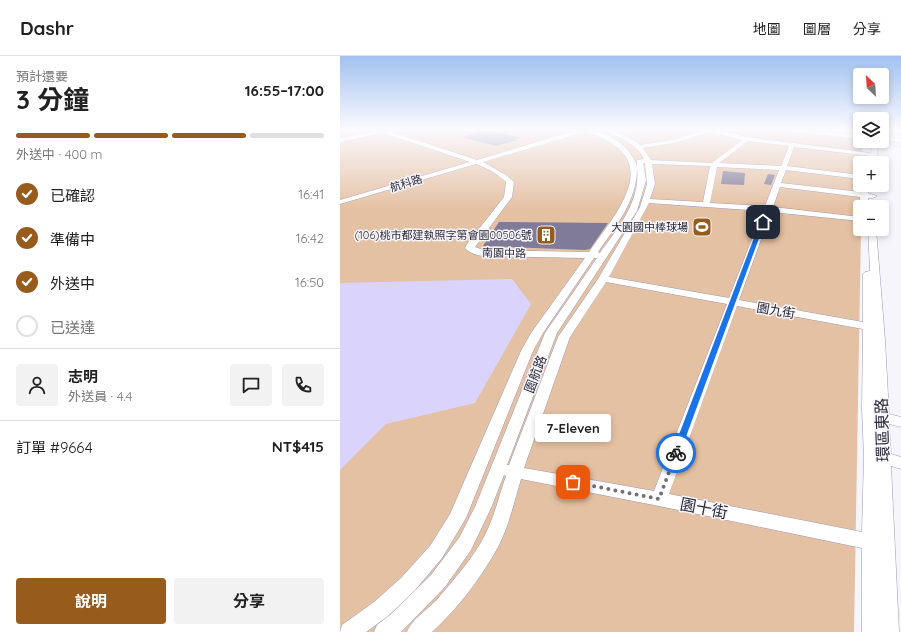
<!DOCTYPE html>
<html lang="zh-TW">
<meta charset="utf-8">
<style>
:root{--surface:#fff;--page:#f2f2f2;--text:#222;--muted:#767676;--line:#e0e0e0;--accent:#975c1c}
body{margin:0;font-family:Quicksand,"Noto Sans TC",sans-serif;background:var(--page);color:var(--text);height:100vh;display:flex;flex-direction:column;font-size:15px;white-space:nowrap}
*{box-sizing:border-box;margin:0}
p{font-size:13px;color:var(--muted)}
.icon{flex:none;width:22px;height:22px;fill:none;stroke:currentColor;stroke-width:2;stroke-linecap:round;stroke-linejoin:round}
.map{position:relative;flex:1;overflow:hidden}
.panel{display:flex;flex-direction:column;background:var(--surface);width:340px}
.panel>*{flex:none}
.needle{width:26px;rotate:335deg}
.buttons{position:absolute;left:513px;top:12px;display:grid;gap:8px}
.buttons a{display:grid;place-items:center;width:36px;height:36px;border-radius:4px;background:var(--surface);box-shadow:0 2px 6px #0003;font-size:20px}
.pin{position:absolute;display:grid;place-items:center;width:34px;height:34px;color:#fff;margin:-17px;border-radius:8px;box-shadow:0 2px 6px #0006}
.courier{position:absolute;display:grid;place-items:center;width:40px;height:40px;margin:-20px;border:3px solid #1a73e8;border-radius:50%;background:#fff;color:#222;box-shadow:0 1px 5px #0007}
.bubble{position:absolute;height:28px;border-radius:4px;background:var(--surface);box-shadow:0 2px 6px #0003;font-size:13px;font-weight:700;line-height:28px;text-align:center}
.summary em{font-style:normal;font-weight:700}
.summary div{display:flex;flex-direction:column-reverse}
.summary{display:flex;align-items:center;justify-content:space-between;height:68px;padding:0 16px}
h1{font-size:26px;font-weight:700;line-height:30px}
.bar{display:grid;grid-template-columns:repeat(4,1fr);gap:6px 4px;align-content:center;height:48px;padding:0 16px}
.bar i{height:5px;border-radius:3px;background:var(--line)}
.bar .on{background:var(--accent)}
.bar p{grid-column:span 4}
.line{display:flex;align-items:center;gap:10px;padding:0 16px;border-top:1px solid var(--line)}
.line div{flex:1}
.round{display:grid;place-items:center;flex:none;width:42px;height:42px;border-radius:4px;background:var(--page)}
ol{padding:0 16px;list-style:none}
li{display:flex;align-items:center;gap:12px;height:44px}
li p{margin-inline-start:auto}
li .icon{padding:4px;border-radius:50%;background:var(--accent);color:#fff;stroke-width:4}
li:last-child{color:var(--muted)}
li i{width:22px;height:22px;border:2px solid var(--line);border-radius:50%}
.action{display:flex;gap:8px;margin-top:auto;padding:8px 16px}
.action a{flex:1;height:46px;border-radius:4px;background:var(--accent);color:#fff;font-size:16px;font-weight:700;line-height:46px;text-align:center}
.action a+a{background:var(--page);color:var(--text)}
header{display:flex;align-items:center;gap:24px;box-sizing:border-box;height:56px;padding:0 20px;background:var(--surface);border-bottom:1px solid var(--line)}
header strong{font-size:19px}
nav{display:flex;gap:22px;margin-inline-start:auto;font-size:14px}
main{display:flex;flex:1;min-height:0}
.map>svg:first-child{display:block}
</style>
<header>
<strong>Dashr</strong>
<nav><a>地圖</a><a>圖層</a><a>分享</a></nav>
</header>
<main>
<section class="panel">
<div class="summary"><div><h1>3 分鐘</h1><p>預計還要</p></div><em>16:55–17:00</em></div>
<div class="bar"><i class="on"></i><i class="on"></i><i class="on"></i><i></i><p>外送中 · 400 m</p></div>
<ol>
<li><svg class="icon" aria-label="check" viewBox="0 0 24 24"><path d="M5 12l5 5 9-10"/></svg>已確認<p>16:41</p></li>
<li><svg class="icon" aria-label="check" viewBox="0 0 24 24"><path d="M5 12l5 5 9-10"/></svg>準備中<p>16:42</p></li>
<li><svg class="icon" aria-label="check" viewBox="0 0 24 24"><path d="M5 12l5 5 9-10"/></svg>外送中<p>16:50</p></li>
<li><i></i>已送達</li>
</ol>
<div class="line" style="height:72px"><a class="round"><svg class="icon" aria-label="person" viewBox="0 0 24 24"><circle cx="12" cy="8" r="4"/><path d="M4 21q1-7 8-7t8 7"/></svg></a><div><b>志明</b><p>外送員 · 4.4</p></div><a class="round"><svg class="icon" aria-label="chat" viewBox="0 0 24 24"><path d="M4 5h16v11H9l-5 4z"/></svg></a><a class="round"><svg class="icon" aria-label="phone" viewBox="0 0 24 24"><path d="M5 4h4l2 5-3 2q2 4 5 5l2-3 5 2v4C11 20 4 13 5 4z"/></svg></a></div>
<div class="line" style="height:52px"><div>訂單 #9664</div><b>NT$415</b></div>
<div class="action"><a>說明</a><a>分享</a></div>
</section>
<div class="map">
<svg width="561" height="576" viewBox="0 0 561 576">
<rect width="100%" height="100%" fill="#f6f5fc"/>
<path fill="#e5c1a3" d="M0,73H427L520,82V85H522V107H520V129H522L521,151H520L521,173L514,576H0Z"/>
<path fill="#dad4fc" d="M172,223L191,248L135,347L46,368L0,414V227Z"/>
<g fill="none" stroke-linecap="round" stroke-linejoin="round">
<path stroke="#dad4fc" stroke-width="1.5" d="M555,78L547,81V87L561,92"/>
<path fill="#dad4fc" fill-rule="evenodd" d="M542,73H550L561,77V81Z"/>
</g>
<path fill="#807b99" d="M153,74L180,82L174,83L177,84L156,90L122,81L144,75Z
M383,115L405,117L404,129L381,128Z
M428,118L435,119L431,129L424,128Z
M159,166L268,167L250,193L245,194L143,190Z"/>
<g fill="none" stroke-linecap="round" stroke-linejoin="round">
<g stroke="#9d98b7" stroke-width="1">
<path id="minor" d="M38,73H50L49,75L137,104L240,73C262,73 289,86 297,110V104L304,103C297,88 282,83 268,76V74H272L297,86L300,89L332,84L363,74V73H374L407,81L531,97L533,85H539L536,107H530L531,100L454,91L447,110L520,119V123L446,114L441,127L521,136V129H529L528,137L537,140L533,142H528L529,151H521L520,141L440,131L433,151L520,161V165L431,156L399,244L523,266V218L525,216L530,215L528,173H536L545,284L549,358L561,361V371L549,368L551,398L561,401V413L551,410L559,576H522V492L319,450L181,423C174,446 169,470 158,491C141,522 118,552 92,576H67C73,561 90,553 100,540C115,522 133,502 144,481C154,462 159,440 166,420L164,419L151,452L131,494L105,531L61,576H34L37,569L50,559L91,519L119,482L135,451L205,277L257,202H254L203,277L193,295L126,462L102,502L75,534L48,560L26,576H0L2,569L34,546L61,522L90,490L110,458L181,295L191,277L245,202L143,200C136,199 130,197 125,192L127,188L164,141L166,126C158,118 147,112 136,108L0,148V144L130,106L43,77L0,86V82L38,75ZM245,76C326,100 281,151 249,196L143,194L135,191L172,141L174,126L166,119L143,106ZM369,76L402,84L372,107L311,104L303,92L335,87ZM408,85L449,90L441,110L379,107ZM303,107H305L307,128L300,151L258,223L218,281L169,409H167L217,277L297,155L306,124ZM312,108L370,110L363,146L310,143L315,128ZM377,111L439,114L425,150L370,147ZM297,112C301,145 278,172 260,197L258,196C276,170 297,145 297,112ZM309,147L423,155L389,242L269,221ZM266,226L387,248L314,435L184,412L230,281ZM397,250L523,273L522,353L524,400L522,476L329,438Z
M443,73H457L520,79V83L446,75Z
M542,80L561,83V87L542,84Z"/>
</g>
<use href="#minor" fill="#fff" fill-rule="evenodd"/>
</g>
<linearGradient id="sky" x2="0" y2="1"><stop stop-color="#a2c1f0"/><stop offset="0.48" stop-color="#fbfafe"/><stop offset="1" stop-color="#fbfafe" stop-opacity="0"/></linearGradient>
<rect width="561" height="153" fill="url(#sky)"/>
<path fill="#1a73e8" d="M423,165L425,166L340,397L336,400L333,399L332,397L420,166Z"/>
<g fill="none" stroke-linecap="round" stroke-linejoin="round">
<path stroke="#73727c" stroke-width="4" stroke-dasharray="0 7.2" d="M233,426L319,443L336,397"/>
</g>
<defs>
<g id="stadium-square" transform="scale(1)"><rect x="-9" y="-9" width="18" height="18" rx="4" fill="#975c1c" stroke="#f6f5fc"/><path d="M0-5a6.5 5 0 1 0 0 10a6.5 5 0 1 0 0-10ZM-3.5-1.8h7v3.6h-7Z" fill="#fff"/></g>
<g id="building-square" transform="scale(1)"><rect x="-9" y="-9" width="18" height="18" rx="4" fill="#975c1c" stroke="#f6f5fc"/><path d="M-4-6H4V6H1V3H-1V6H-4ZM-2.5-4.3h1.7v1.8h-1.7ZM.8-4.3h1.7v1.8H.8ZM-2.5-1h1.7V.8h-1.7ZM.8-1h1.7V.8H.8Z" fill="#fff"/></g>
</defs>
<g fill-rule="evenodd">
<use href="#stadium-square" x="362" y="171"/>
<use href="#building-square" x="206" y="179"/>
</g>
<g text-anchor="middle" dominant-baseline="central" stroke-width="3" stroke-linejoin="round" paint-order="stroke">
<g font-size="11" fill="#2d2b37" stroke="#f6f5fc">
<text transform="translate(66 127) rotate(-17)">航科路</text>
<text transform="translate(164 197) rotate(1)">南園中路</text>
</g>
<g font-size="11" fill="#2d2b37" stroke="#f6f5fc" text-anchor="end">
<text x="348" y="171">大園國中棒球場</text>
<text x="192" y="179">(106)桃市都建執照字第會園00506號</text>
</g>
<g font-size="13" fill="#2d2b37" stroke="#f6f5fc">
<text transform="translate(436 254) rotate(10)">園九街</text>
<text transform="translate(195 318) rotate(-69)">園航路</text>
</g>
<g font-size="16" fill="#2d2b37" stroke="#f6f5fc">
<text transform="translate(542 374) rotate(-92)">環區東路</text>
<text transform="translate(364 452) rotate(11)">園十街</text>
</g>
</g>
</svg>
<div class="buttons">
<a><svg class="needle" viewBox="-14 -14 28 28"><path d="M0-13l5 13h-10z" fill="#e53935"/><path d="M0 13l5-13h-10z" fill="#767676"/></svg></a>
<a><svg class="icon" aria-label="layers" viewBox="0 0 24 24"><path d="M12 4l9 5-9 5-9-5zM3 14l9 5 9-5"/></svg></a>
<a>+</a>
<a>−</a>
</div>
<div class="pin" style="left:233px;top:426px;background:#ea580c"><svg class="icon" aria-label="bag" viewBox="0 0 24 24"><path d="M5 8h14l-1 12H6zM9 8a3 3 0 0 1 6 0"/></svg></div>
<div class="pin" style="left:423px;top:166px;background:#1f2937"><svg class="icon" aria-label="home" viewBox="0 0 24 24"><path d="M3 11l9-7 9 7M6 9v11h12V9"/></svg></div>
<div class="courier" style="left:336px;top:397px"><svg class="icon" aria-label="bike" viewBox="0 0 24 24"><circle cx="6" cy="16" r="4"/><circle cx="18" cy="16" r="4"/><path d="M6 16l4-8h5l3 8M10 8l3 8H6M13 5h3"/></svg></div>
<div class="bubble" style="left:195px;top:358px;width:76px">7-Eleven</div>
</div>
</main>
